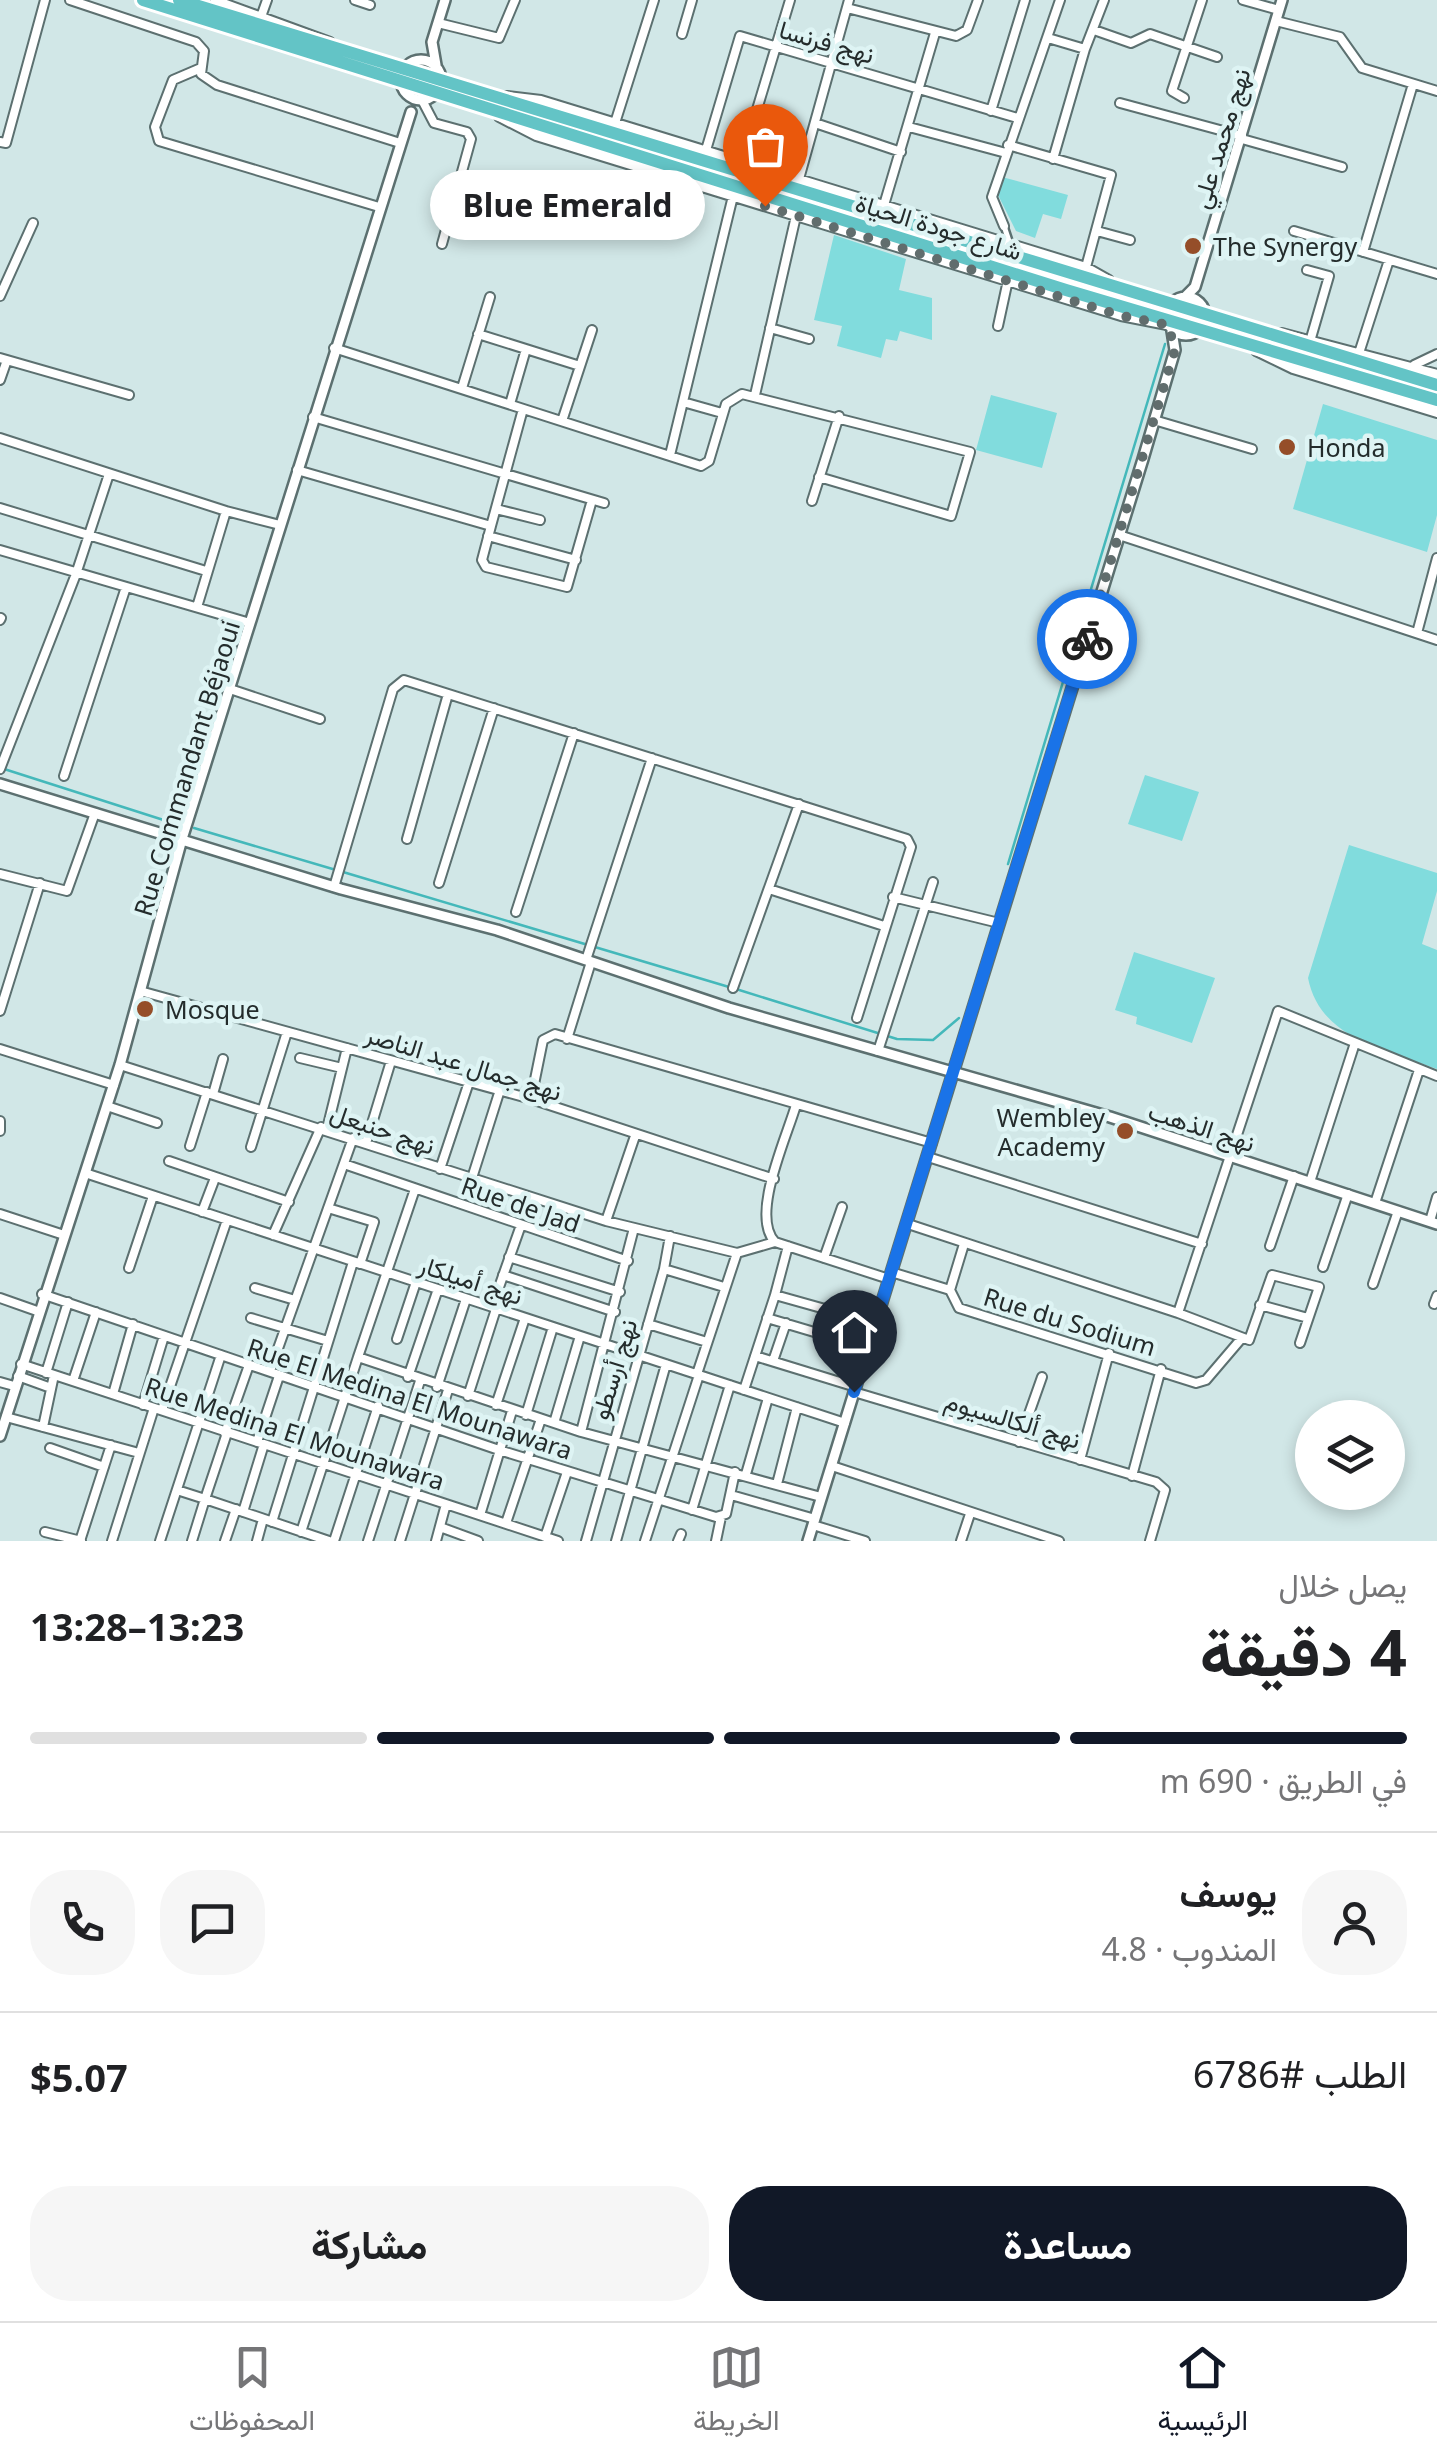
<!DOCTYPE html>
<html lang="ar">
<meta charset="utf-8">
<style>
:root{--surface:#fff;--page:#f6f6f6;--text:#202124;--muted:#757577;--line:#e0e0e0;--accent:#111827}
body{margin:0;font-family:"Noto Sans",Vazirmatn,sans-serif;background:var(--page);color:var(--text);direction:rtl;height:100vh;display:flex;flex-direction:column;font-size:38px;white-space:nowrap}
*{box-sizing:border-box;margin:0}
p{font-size:32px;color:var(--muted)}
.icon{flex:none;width:55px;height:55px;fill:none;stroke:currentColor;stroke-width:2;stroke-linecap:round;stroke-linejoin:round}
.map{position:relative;height:1541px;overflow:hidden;direction:ltr}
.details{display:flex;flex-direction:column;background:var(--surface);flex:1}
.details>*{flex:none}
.fabs{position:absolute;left:1295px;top:1400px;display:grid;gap:20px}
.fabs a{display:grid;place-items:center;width:110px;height:110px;border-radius:50%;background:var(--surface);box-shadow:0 5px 15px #0003;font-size:50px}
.pin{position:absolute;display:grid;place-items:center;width:85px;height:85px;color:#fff;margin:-102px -42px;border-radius:50% 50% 50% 0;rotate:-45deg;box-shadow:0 0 10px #0007}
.pin .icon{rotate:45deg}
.courier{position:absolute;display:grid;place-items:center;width:100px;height:100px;margin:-50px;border:8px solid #1a73e8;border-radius:50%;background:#fff;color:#222;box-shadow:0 2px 12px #0007}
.bubble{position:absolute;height:70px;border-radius:35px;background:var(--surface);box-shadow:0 5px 15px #0003;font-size:32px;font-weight:700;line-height:70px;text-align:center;direction:rtl}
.head em{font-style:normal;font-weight:700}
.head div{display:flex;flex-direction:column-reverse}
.head{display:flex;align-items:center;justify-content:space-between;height:170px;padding:0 30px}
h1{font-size:65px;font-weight:700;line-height:75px}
.bar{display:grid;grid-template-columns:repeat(4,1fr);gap:15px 10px;align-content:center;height:120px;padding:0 30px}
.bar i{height:12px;border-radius:8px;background:var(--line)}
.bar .selected{background:var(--accent)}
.bar p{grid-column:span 4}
.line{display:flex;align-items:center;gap:25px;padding:0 30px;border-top:2px solid var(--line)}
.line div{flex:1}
.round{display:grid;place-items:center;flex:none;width:105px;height:105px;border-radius:40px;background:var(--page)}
.button{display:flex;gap:20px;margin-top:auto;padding:20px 30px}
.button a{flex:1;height:115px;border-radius:40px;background:var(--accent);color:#fff;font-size:40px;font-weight:700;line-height:115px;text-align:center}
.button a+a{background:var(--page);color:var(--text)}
.tab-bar{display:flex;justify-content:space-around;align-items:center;height:140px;border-top:2px solid var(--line);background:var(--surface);font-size:28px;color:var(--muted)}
.tab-bar a{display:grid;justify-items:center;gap:5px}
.tab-bar .selected{color:var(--accent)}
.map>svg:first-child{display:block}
</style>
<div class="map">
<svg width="1437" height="1541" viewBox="0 0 1437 1541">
<rect width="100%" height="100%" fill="#d1e7e7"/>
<path fill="#81dcdd" d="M1002,177L1068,195L1061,219L1043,214L1035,238L1016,231L997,193Z
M834,235L906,259L899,290L932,298V340L900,331L897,341L886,339L881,358L837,346L842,326L814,320Z
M991,395L1057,413L1042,468L976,450Z
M1323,404L1437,440V515L1427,552L1293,509Z
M1145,775L1199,792L1182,841L1128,824Z
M1349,845L1437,873V891L1422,944L1437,950V1069C1386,1050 1320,1039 1308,978Z
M1134,952L1215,978L1192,1043L1136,1024L1137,1017L1115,1010Z"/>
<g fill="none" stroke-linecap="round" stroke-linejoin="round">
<path stroke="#44b8ba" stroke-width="2.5" d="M1,768L176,824
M194,828L336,870
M1008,864L1165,344
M343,872L729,987
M736,989L897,1039L933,1040L959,1018"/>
<g stroke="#5c7070" stroke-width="10">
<path id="pedestrian" d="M1004,226L1010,244"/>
</g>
<g stroke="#5c7070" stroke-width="12">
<path id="minor" d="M70,0L196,42L204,51L201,74L217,85L400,143
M215,0L330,42
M355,0L370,5
M1243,0L1279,10
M847,8L956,36L967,30L978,0
M262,14L267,0
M1276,21L1340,37L1362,68L1437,91
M438,23L499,38L515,0
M1094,30L1131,43L1150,34L1217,57
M682,34L692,0
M1048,38L1085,49
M201,68L173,80L155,127L159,141L379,207
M507,96L541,100L1086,267L1109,280
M1184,98L1172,91L1202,0
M423,102L434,123L467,132L471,139L442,244
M1120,103L1242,136
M991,111L1025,0
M499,117L536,136L1121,316L1167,325
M615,123L654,0
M815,123L901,152
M752,126L790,0
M909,127L1006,153
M1242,139L1342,167
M0,142L6,143L45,0
M1008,145L1111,175L1086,267
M706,150L740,36L1017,118
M1053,159L1085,49L1104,0
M799,179L849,0
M884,205L935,33
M1004,226L992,197L1060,0
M1097,231L1130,240
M1294,231L1437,274
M1363,252L1413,84
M1307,270L1329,276L1311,338
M0,296L33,223
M998,326L1008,280
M770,328L809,339
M1282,333L1437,374
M478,334L580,366
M334,348L701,466L709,461L726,404L742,394L970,452L951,516L819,477
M1360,350L1389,260
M1256,351L1293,369L1437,413
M0,358L129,395
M1414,365L1437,354
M0,380L7,360
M462,388L490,297
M755,395L796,216
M683,402L722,413
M510,404L526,349
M313,417L604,503
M1154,420L1252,449
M562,421L592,330
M0,438L226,511
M670,455L733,196
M297,470L491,526L523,409
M812,501L839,416
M0,508L206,571
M496,509L540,520
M491,526L482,560L486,567L567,587L592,500
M1119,535L1437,640
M488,536L576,560
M0,550L250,623
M197,607L226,511L280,525
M0,620L1,618
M1417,633L1437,558
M230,689L320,719
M0,769L76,574L109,474
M64,776L126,587
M407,839L448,694
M0,874L67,891L95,813
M439,883L494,708
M334,887L393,689L404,680L907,839L911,847L857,1018
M769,889L884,926
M893,897L999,923
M516,912L574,733
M586,960L652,758
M733,988L799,804
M140,991L531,1099L774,1179
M0,1011L40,883
M567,1039L591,962
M0,1049L114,1085
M878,1051L933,882
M300,1058L342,1068
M120,1065L606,1221L737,1253L775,1242
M213,1094L223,1059
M531,1099L543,1040L555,1034L932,1143
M796,1105C786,1139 750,1216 775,1242L889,1279
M107,1106L157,1123
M0,1121V1131
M327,1129L347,1048
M366,1143L391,1061
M190,1146L207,1092
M251,1147L287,1032
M928,1157L1202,1244
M169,1161L289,1202
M344,1164L628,1261
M440,1169L468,1085
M85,1173L845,1423
M472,1178L499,1093
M1310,1182L1355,1043
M1375,1203L1419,1070
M328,1208L374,1222L360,1264
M202,1212L215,1178
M0,1214L64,1235
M606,1221L635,1136
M1430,1221L1437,1197
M908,1224L1178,1313L1278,1011L1437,1076
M273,1235L321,1127
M1270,1246L1294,1176
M509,1257L620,1292
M824,1258L842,1207
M1323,1267L1348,1194
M129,1268L153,1196
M664,1269L670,1236
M891,1272L950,1290L959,1308L1196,1383L1206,1380L1241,1339
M503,1275L615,1312
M1373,1284L1398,1211
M255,1288L295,1300
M950,1290L964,1244
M42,1294L499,1450L716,1517L726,1514L735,1472
M775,1295L788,1246
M0,1298L37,1311
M1434,1304L1437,1296
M1260,1305L1308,1318
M492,1307L521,1225
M1178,1313L1249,1340L1272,1275L1319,1287L1300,1343
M251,1318L328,1341
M767,1318L868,1348
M648,1324L707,1342
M397,1339L416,1282
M755,1356L856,1387
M358,1357L415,1189
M773,1361L786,1323
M21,1364L558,1541
M270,1371L353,1138
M46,1373L68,1302
M697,1374L737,1253
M18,1376L51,1388
M408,1377L438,1289
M73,1381L96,1312
M0,1382L14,1386
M437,1387L466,1299
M744,1390L775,1295L875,1323
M854,1392L1156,1482L1165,1490L1150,1541
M113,1394L133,1324
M468,1396L496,1309
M143,1405L164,1336
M496,1405L525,1318
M162,1410L227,1220
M526,1415L553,1327
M6,1417L139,1453
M554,1423L580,1336
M43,1427L54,1375
M581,1432L634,1228
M225,1433L249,1365
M257,1442L279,1376
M1019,1442L1042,1377
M50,1448L104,1467
M1080,1460L1109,1353
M832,1466L1059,1541
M746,1474L768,1398
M1132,1476L1161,1369
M777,1484L797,1407
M177,1490L205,1499L227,1433
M731,1495L815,1519
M692,1510L730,1385
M243,1512L264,1444
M480,1515L512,1411
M272,1522L353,1262
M506,1523L541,1419
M813,1525L865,1541
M440,1527L478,1541
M45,1532L81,1541
M301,1532L358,1357L581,1432L821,1497
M545,1537L567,1472
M80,1541L111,1445
M112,1541L154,1408
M160,1541L221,1355
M192,1541L205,1499L329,1541
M225,1541L236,1509
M257,1541L263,1519
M334,1541L378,1406
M368,1541L420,1381
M400,1541L448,1390
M436,1541L446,1504
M586,1541L664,1269L724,1287
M616,1541L666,1364
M645,1541L699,1375
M678,1541L681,1534
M716,1541L721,1517
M961,1541L970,1514"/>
</g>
<g stroke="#5c7070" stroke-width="14">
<path id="tertiary" d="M401 80a20 20 0 1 1 40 0a20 20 0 1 1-40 0Z
M436,65L432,42L445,0
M1186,296L1195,287L1282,0
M1167 316a19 19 0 1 1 38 0a19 19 0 1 1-38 0Z
M0,784L341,889L497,930L729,1008L1110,1117L1437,1224
M0,1436L120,1065L182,839L411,112
M808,1541L1143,459L1175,350L1172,331"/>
</g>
<g stroke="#fff" stroke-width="18">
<path id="trunk" d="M143,0L1066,290L1437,400
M179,0L1437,385"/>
</g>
<use href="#pedestrian" stroke="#fff" stroke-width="5"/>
<use href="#minor" stroke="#fff" stroke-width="8"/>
<use href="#tertiary" stroke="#fff" stroke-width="9"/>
<use href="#trunk" stroke="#63c4c6" stroke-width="12"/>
</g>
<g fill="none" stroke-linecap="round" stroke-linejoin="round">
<path stroke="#616d6d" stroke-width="10" stroke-dasharray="0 18" d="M765,206L1122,316L1168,325L1175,350L1087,639"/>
<path stroke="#1a73e8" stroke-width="12" d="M854,1392L1087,639"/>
</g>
<g fill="#954e29" stroke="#def4f4" stroke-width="4">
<circle cx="1193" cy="246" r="10"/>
<circle cx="1287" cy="447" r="10"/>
<circle cx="145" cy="1009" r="10"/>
<circle cx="1125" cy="1131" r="10"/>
</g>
<g text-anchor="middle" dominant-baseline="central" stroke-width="9" stroke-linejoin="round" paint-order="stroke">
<g font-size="25" fill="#242c2c" stroke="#def4f4">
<text transform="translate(827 41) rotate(16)">نهج فرنسا</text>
<text transform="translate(1220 138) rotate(-73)">نهج محمد علي</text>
<text transform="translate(939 226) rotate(17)">شارع جودة الحياة</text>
<text transform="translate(186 768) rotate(-73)">Rue Commandant Béjaoui</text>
<text transform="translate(464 1062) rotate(17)">نهج جمال عبد الناصر</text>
<text transform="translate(1202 1126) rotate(18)">نهج الذهب</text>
<text transform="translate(383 1128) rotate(19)">نهج حنبعل</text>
<text transform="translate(521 1204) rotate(19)">Rue de Jad</text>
<text transform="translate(471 1279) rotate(18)">نهج أميلكار</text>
<text transform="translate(1070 1321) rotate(17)">Rue du Sodium</text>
<text transform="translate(613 1369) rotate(-73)">نهج أرسطو</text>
<text transform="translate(410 1398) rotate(18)">Rue El Medina El Mounawara</text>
<text transform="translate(1013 1419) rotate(17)">نهج ألكالسيوم</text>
<text transform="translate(295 1433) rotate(18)">Rue Medina El Mounawara</text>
</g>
<g font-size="25" fill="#242c2c" stroke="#def4f4" text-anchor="start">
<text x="1213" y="246">The Synergy</text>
<text x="1307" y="447">Honda</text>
<text x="165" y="1009">Mosque</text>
<text x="1105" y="1117" text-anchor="end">Wembley<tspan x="1105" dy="29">Academy</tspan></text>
</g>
</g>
</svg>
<div class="fabs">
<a><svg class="icon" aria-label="layers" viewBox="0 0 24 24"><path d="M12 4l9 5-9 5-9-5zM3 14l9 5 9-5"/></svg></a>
</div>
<div class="pin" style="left:765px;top:206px;background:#ea580c"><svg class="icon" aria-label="bag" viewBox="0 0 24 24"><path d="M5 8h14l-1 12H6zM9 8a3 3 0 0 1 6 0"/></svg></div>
<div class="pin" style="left:854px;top:1392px;background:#1f2937"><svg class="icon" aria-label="home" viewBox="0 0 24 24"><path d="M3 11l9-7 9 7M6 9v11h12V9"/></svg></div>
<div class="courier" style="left:1087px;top:639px"><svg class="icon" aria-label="bike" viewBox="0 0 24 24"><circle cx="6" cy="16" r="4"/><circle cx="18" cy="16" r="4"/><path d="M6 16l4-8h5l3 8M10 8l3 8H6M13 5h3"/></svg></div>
<div class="bubble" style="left:430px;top:170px;width:275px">Blue Emerald</div>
</div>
<section class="details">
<div class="head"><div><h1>4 دقيقة</h1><p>يصل خلال</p></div><em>13:23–13:28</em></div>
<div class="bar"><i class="selected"></i><i class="selected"></i><i class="selected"></i><i></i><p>في الطريق · 690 m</p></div>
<div class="line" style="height:180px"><a class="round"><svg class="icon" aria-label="person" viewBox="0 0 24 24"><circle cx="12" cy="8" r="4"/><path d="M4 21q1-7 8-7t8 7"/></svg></a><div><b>يوسف</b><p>المندوب · 4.8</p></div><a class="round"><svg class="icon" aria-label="chat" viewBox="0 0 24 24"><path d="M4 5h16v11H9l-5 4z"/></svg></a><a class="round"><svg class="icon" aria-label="phone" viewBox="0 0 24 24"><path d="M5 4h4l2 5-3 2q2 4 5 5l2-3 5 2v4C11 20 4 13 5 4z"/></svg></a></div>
<div class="line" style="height:130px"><div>الطلب #6786</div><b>$5.07</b></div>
<div class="button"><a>مساعدة</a><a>مشاركة</a></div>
</section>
<nav class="tab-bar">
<a class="selected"><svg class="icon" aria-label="home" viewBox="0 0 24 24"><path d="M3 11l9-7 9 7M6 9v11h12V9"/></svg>الرئيسية</a>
<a><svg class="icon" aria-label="map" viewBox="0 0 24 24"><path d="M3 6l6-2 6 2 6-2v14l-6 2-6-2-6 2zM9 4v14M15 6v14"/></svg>الخريطة</a>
<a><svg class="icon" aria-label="saved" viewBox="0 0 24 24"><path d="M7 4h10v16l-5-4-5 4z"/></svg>المحفوظات</a>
</nav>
